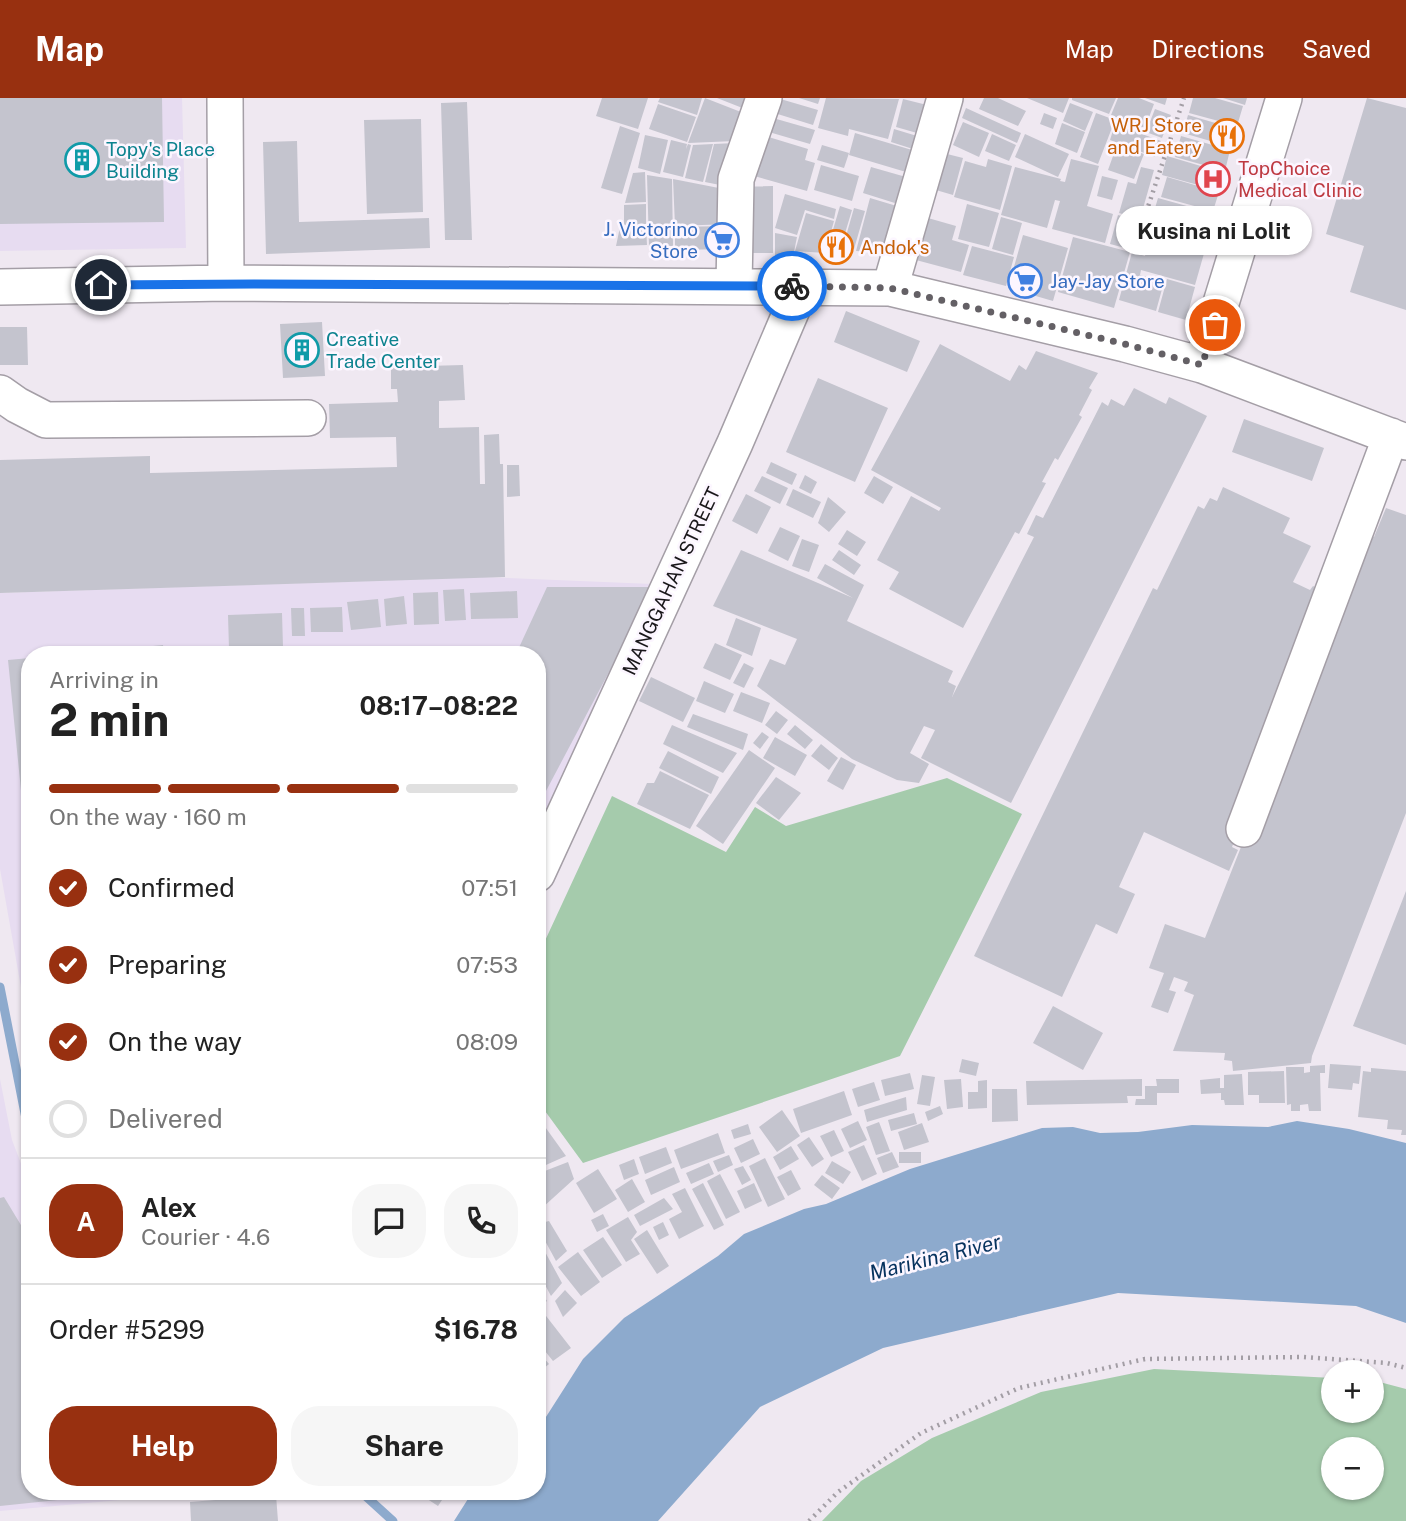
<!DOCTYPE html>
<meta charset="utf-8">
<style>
:root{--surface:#fff;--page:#f6f6f6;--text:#222;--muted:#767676;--line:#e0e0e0;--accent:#983010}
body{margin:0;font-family:"Public Sans",sans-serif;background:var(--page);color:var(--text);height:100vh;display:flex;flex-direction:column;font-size:26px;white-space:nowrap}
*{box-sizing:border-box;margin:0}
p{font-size:23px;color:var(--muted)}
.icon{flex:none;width:38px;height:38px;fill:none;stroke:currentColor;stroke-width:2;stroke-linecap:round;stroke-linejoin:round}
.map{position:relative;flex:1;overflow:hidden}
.details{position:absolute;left:21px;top:548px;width:525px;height:854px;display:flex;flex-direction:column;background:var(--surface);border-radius:28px;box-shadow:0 2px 5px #0004}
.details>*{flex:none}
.fabs{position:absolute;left:1321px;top:1262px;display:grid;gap:14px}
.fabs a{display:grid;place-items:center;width:63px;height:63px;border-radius:50%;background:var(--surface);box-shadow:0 2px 5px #0004;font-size:35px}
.pin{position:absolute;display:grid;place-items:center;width:60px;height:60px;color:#fff;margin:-30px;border:4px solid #fff;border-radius:50%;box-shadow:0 2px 7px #0007}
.courier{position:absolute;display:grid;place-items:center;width:70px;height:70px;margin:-35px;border:5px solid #1a73e8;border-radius:50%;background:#fff;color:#222;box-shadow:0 2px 9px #0007}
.bubble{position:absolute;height:49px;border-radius:24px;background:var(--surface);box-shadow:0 2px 5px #0004;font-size:23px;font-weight:700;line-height:49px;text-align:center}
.head em{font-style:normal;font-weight:700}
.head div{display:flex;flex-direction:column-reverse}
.head{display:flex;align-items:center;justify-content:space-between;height:119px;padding:0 28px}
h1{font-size:46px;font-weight:700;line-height:52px}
.bar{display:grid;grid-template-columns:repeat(4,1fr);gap:10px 7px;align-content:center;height:84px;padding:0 28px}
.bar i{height:9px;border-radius:5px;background:var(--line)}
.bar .active{background:var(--accent)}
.bar p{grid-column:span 4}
.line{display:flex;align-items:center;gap:18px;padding:0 28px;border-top:2px solid var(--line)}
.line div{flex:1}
.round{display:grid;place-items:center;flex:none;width:74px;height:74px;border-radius:28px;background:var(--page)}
ol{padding:0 28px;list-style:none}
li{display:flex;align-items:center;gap:21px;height:77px}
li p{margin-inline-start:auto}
li .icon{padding:7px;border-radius:50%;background:var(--accent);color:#fff;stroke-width:4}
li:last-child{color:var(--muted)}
li i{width:38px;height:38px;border:4px solid var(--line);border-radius:50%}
.action{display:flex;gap:14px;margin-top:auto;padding:14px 28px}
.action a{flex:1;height:80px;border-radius:28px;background:var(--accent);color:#fff;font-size:28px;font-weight:700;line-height:80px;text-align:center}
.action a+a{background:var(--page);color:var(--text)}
header{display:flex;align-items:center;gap:42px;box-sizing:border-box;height:98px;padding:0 35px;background:var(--accent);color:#fff}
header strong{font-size:33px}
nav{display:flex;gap:38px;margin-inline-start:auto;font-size:24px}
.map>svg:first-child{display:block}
</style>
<header>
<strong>Map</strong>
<nav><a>Map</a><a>Directions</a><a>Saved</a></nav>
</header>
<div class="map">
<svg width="1406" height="1423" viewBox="0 0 1406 1423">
<rect width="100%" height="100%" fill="#efe8f1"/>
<path fill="#e7dcf1" d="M0,0H182L186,150L0,153Z
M483,479L652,486L537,743V556H30V940L0,771V495Z
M0,981L12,1042L30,1089V1393H219L0,1413Z"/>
<path fill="#a5cbac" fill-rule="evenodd" d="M947,680L1022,716L900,958L583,1065L537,1002V860L612,698L726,754L755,709L786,728Z
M1154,1271L1333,1280L1334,1312H1372V1282L1406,1291V1423H822L861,1383L932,1340L1041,1294ZM1334,1351H1372V1390H1334Z"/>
<path fill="#8daacd" d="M1297,1023L1349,1031L1406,1045V1225L1356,1208L1118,1195L883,1250L760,1309L658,1423H454L473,1393H537V1333L583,1261L624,1220L718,1158L744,1136L804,1111L826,1106L910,1071L1042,1030L1073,1029L1100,1035L1138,1034L1192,1027L1268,1029Z"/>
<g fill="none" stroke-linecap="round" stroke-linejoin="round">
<path stroke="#8daacd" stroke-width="9" d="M0,889L30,1041
M360,1393L393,1423"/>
</g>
<path fill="#c4c4ce" d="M0,0H162L164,124L0,126Z
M602,0H648L638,31L596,18Z
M660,0H702L697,17L658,4Z
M705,0L746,16L735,43L688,45Z
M717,0H749L745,11Z
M777,0L818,12L813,27L768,13Z
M799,0H820L818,6Z
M826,0L899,1L888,41L849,31L848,38L818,30Z
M984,0H998L1026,13L1018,28L979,11Z
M1027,0H1069L1063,15Z
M1072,0H1116L1109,16L1072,2Z
M1118,0H1139L1154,6L1145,30L1111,17Z
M1145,0H1167L1165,7Z
M1193,0H1215L1243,8L1237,28L1189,15Z
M1223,0H1247L1245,7Z
M1367,0L1406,10V212L1350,194L1364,148L1326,136Z
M903,1L931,8L924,37L896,29Z
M467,4L472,142H445L441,5Z
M1070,5L1093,14L1085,33L1063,23Z
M658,6L696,19L687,44L649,31Z
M966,10L1021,35L1017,45L962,20Z
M1155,11L1171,17L1162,40L1146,34Z
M1044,15L1057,20L1053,31L1040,26Z
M1096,15L1115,22L1098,66L1080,59Z
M1188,17L1236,31L1231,49L1183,35Z
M766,18L815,32L810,46L762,32Z
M421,21L423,114L367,116L364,22Z
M963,24L989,35L979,59L953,47Z
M1062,25L1085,34L1077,55L1055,46Z
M1115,26L1161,43L1155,59L1110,42Z
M620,28L640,35L622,96L601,90Z
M894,31L917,38L913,51L891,44Z
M855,35L912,52L906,74L849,57Z
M759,36L808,51L805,62L815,65L807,93L747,76Z
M992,36L1016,47L1009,63L985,53Z
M1025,36L1069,56L1058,79L1015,59Z
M645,37L668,42L660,76L638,70Z
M1181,38L1230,52L1225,73L1175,59Z
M671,42L687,46L686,51L688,46L691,47L683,79L663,74Z
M297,43L299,124L429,120L430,150L266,156L263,44Z
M735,45L725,88L705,84L714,46Z
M713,46L703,84L685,80L693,47Z
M822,47L849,55L844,70L817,62Z
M1117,47L1144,56L1134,81L1108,72Z
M939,54L963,60L953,97L929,90Z
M1167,58L1221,74L1216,92L1162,77Z
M988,61L1012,68L1000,112L954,99L965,63L986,69Z
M1071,61L1099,68L1087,108L1113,116L1105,145L1052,131L1060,103L1055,102L1047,130L1001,117L1015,69L1061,81L1060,83L1065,84Z
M821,67L859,78L852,103L814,92Z
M871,69L906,79L898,106L863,95Z
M1141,69L1154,72L1140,121L1119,115L1128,84L1136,86Z
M645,74L646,104L625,105L633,75Z
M647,77L672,81L673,148H649Z
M1102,78L1118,82L1112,102L1097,98Z
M1167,79L1219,94L1213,113L1161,99Z
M673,81L729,92L730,126L675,128Z
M773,88V155H739V89Z
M785,96L836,111L834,121L805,112L797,137L775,130Z
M870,100L900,109L886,154L856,153Z
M1158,100L1212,115L1204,142L1150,127Z
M646,106V126L624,127V107Z
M967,106L999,115L989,149L958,141Z
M840,108L852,112L840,152H827Z
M854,110L865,113L854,151L842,152Z
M806,115L834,123L825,155L795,153Z
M1118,117L1137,123L1129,151L1110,146Z
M1001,119L1022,125L1013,157L992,151Z
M928,120L956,128L952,142L969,147L961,174L916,162Z
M1139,127L1151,130L1144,155L1132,151Z
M646,128L647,147L616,148L620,129Z
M728,128V151L675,152V129Z
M1153,131L1207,145L1195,187L1141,172L1140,177L1164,184L1156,213L1119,202L1132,154L1145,158Z
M775,135L797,139L793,159L775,158Z
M1023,137L1068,150L1053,203L1008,190Z
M1073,139L1130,154L1114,210L1058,194Z
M972,148L1014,159L1006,188L963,177Z
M1167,181L1195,189L1186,222L1158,214Z
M846,213L920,243L907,274L834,244Z
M322,224L325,278L283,280L280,226Z
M0,229H27L28,267H0Z
M940,246L1010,283L1019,267L1026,272L1036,253L1098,275L1089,290L1092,292L1079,317L1082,319L1058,362L1055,360L1042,384L1046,385L1019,436L1015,434L963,530L889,491L899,474L877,462L911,398L939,413L941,410L871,372Z
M463,267L465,302L439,303V330L479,329L480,386H485L484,337L499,336L500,366H503L505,479L0,495V362L150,358V375L397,369L396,339L330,340L329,306L398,304L397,291H391V269Z
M818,280L888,310L855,384L786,354Z
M1134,290L1166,306L1169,299L1207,318L1011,705L921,660L935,632L924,628L910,655L929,666L919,685L897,682L852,661L757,588L770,561L785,567L797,541L713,508L741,452L853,500L817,480L825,466L864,487L847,523L953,573L948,584L956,588L952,599L1034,439L1027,436L1036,417L1043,420L1102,304L1108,308L1111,301L1124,308Z
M1244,321L1324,350L1312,383L1232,354Z
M771,364L797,376L792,387L766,375Z
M507,367H519L520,398L507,399Z
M805,377L817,384L811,396L799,390Z
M762,378L788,390L780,406L754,393Z
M874,378L893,389L883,406L864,395Z
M1223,389L1290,420L1283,435L1311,448L1293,484L1310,492L1313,488L1331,497L1232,749L1238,752L1229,773L1144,734L1119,789L1135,796L1117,836L1096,826L1062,899L974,858L1153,490L1157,492L1198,408L1204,411L1210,400L1217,403Z
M793,391L821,404L813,420L786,407Z
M746,396L771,409L757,436L732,423Z
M828,399L846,414L829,434L818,425Z
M1386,410L1406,417V715L1312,958L1311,965L1233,973L1232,963L1224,962L1225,955L1173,953L1194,897L1184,893L1188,884L1174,879L1169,892L1176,894L1168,915L1151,909L1164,875L1149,870L1165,826L1205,840L1365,436L1374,439Z
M780,429L800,438L788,463L768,453Z
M847,432L866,444L857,458L838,446Z
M802,441L819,447L809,474L792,468Z
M839,452L861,467L854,477L832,462Z
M547,489H654L537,710V556H516Z
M464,491L466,522L445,523L443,492Z
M517,493L518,520L471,521L470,495Z
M438,494L439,526L414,527L413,495Z
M404,498L407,526L386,528L384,501Z
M378,501L381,529L351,532L347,504Z
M342,509L343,534H311L310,510Z
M291,510H304L305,538H292Z
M282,515L283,549L229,551L228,517Z
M736,520L761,530L752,558L726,547Z
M715,545L742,557L730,582L703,570Z
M163,547L164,556H84V555Z
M30,560V763H28L8,562Z
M744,565L754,570L744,590L733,585Z
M651,579L695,600L683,624L639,603Z
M704,583L734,596L725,615L696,603Z
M741,594L770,605L762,625L733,613Z
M776,613L788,622L777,636L765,627Z
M693,616L748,636L743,652L687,629Z
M672,627L737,655L723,675L663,646Z
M795,627L813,642L805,651L787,636Z
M762,634L769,639L760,651L753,645Z
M775,639L807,657L795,678L763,660Z
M821,646L838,660L829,672L811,658Z
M749,652L775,670L723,746L696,728Z
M668,653L719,679L711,696L659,670Z
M841,659L856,667L843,692L827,683Z
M660,673L709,697L690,731L637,706L647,685H654Z
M776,679L801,695L779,722L756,705Z
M1406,793V947L1353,928Z
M1053,908L1103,935L1083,972L1033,945Z
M962,961L979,965L976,978L959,974Z
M1330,966L1361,968L1359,986L1353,985L1352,992L1328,990Z
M1325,967V975H1320L1321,1013H1309L1308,1006L1300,1007V1013H1291V1006L1287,1007L1286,969H1304V975L1310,974V968Z
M1371,970L1406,973V1037H1401L1402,1032L1387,1031L1388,1022L1358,1019L1363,973L1371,974Z
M1284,973L1285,1005H1259V997H1248V974Z
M910,975L914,991L885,998L881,982Z
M1242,976L1244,1007H1225L1224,1002H1221V995L1201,996L1200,982L1220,980V990H1224V977Z
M922,977L935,979L930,1008L917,1006Z
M961,981L963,1009L947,1011L944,982Z
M1142,981V998H1127L1128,1005L1027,1007L1026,983Z
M1156,981H1179V995H1157V1007H1135L1136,1001H1145V988H1157Z
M987,982V1010L968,1011V994H978V983Z
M874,984L880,1002L858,1009L852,991Z
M992,991H1017L1018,1023L992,1024Z
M844,993L852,1017L801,1035L793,1011Z
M906,999L907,1012L867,1024L864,1012Z
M940,1008L943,1016L928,1023L925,1014Z
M782,1012L800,1038L777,1054L759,1029Z
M914,1015L917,1026L891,1033L888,1022Z
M858,1023L867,1042L850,1050L841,1031Z
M879,1024L890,1053L876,1057L866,1029Z
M922,1025L929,1044L904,1052L898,1034Z
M543,1026L566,1058L537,1071V1036Z
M748,1026L751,1036L734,1041L731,1032Z
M834,1032L844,1053L831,1059L820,1038Z
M718,1035L725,1055L681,1071L674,1052Z
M809,1039L824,1061L812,1069L797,1047Z
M753,1041L760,1056L741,1065L734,1050Z
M864,1047L877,1076L862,1083L848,1054Z
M791,1048L799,1061L780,1072L773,1059Z
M666,1049L672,1065L645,1076L639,1059Z
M892,1054L899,1069L883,1075L877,1060Z
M899,1054H921V1065H899Z
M729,1057L733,1067L718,1074L713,1063Z
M765,1060L785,1101L768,1109L749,1068Z
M634,1061L639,1076L624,1082L619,1067Z
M832,1063L851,1074L843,1086L825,1075Z
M568,1064L574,1081L542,1110L537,1096V1076Z
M709,1065L714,1076L691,1086L686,1075Z
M743,1068L751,1082L742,1087L734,1071Z
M674,1069L680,1084L651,1097L645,1082Z
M598,1071L617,1101L594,1115L576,1085Z
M791,1072L801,1091L788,1098L777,1079Z
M720,1076L740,1114L726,1121L707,1083Z
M822,1077L840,1090L832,1101L814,1087Z
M632,1081L645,1104L628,1114L615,1092Z
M703,1085L724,1127L714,1132L692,1091Z
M754,1085L762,1103L745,1111L737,1093Z
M685,1090L704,1128L679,1141L669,1121L682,1114L672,1096Z
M4,1099L30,1142V1393H125V1395L0,1408V1100Z
M664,1100L673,1111L640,1128L634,1117Z
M603,1116L609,1128L597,1134L591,1122Z
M628,1119L637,1134L631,1142L640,1156L626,1164L606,1132Z
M549,1123L567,1153L556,1163L537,1128V1126Z
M663,1124L669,1137L659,1142L653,1129Z
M647,1132L669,1168L657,1176L634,1141Z
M537,1139L562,1185L551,1198L537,1172Z
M603,1139L622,1167L602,1180L583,1152Z
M578,1154L600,1184L581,1198L558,1169Z
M537,1187L547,1203L537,1210Z
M565,1192L577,1205L563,1219L555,1203Z
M543,1214L571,1250L553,1263L537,1243V1219Z
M537,1252L549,1266L537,1276Z
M415,1393H448L438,1408Z
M276,1397L278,1423H191L190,1404Z"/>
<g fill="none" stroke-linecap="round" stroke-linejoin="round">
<g stroke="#a49ea6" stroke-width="38">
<path id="minor" d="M225,0L226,185
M734,188L736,81L764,0
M0,189L226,185L890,190L1125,246L1202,267L1406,344
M890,190L945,0
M1202,267L1284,0
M0,295L17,307L46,322L308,320
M1244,731L1391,338
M537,776L735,345L802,188"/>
</g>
<path stroke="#a39ea5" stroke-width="4.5" stroke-dasharray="2 5" stroke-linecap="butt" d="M1144,121L1184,0
M809,1423L838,1394L921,1335L1019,1290L1145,1261L1303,1259L1387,1265L1406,1270"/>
<use href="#minor" stroke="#fff" stroke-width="35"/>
</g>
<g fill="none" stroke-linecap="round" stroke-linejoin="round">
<path stroke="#646065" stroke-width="7" stroke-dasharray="0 12.6" d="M792,188L890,190L1125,246L1202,267L1215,227"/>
<path stroke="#1a73e8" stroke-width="9" d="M101,187L254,186L792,188"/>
</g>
<defs>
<g id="restaurant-ring" transform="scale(1.75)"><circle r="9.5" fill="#fcf6ff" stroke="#e8710a" stroke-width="1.5"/><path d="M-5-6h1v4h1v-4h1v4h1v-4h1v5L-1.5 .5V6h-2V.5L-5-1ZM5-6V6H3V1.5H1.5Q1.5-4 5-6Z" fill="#e8710a"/></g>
<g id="building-ring" transform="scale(1.75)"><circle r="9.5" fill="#fcf6ff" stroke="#0f9aa8" stroke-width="1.5"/><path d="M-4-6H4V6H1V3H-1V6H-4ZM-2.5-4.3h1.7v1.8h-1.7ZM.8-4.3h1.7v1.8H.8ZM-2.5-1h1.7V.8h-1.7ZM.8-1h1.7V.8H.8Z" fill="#0f9aa8"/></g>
<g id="hospital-ring" transform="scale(1.75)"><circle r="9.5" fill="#fcf6ff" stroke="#e0444e" stroke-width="1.5"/><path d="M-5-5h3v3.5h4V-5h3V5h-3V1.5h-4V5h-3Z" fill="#e0444e"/></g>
<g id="supermarket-ring" transform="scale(1.75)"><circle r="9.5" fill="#fcf6ff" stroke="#3f7fe0" stroke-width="1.5"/><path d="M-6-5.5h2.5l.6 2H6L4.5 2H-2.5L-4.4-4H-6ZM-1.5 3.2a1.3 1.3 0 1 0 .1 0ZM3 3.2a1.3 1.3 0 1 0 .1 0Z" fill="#3f7fe0"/></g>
</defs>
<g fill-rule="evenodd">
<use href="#restaurant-ring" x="1227" y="38"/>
<use href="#building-ring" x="82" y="62"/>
<use href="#hospital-ring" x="1213" y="81"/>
<use href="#supermarket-ring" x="722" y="142"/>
<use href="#restaurant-ring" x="836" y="149"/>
<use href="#supermarket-ring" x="1025" y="183"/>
<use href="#building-ring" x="302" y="252"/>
</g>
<g text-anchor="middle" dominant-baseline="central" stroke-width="5" stroke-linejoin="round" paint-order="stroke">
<g font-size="19" fill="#c56008" stroke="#fcf6ff" text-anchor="end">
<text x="1202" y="27">WRJ Store<tspan x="1202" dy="22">and Eatery</tspan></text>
<text x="860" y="149" text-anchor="start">Andok's</text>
</g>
<g font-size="19" fill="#0d838f" stroke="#fcf6ff" text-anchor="start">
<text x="106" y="51">Topy's Place<tspan x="106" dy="22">Building</tspan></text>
<text x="326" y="241">Creative<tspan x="326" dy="22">Trade Center</tspan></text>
</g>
<g font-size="19" fill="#be3a42" stroke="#fcf6ff" text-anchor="start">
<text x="1238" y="70">TopChoice<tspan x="1238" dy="22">Medical Clinic</tspan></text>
</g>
<g font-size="19" fill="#366cbe" stroke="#fcf6ff" text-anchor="end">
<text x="698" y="131">J. Victorino<tspan x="698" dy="22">Store</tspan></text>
<text x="1050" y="183" text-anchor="start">Jay-Jay Store</text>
</g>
<g font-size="19" fill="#19171a" stroke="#fcf6ff">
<text transform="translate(671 483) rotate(-65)">MANGGAHAN STREET</text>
</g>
<g font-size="21" font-style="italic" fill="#06325e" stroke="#fcf6ff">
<text transform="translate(935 1159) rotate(-14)">Marikina River</text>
</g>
</g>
</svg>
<div class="fabs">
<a>+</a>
<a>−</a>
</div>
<div class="pin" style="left:1215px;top:227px;background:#ea580c"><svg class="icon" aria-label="bag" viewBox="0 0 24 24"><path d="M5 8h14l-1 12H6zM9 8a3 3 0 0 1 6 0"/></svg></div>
<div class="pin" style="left:101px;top:187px;background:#1f2937"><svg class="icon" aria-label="home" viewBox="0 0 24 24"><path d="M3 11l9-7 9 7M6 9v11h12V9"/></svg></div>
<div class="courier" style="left:792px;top:188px"><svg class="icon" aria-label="bike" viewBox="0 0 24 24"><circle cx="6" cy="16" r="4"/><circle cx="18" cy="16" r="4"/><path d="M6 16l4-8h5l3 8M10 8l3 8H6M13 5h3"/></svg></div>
<div class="bubble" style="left:1116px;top:108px;width:196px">Kusina ni Lolit</div>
<section class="details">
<div class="head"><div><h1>2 min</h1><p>Arriving in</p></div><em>08:17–08:22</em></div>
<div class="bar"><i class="active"></i><i class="active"></i><i class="active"></i><i></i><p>On the way · 160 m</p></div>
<ol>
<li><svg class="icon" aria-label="check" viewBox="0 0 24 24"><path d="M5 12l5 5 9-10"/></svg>Confirmed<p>07:51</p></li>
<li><svg class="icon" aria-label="check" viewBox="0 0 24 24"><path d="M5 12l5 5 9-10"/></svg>Preparing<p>07:53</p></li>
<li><svg class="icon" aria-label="check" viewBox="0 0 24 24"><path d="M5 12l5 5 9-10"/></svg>On the way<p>08:09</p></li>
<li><i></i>Delivered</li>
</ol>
<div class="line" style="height:126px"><b class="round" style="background:var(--accent);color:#fff">A</b><div><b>Alex</b><p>Courier · 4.6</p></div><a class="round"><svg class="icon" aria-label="chat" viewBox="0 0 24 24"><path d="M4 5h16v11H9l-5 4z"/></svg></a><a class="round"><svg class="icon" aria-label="phone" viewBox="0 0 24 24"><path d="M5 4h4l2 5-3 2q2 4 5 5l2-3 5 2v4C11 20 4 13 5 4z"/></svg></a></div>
<div class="line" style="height:91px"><div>Order #5299</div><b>$16.78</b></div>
<div class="action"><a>Help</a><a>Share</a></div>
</section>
</div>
